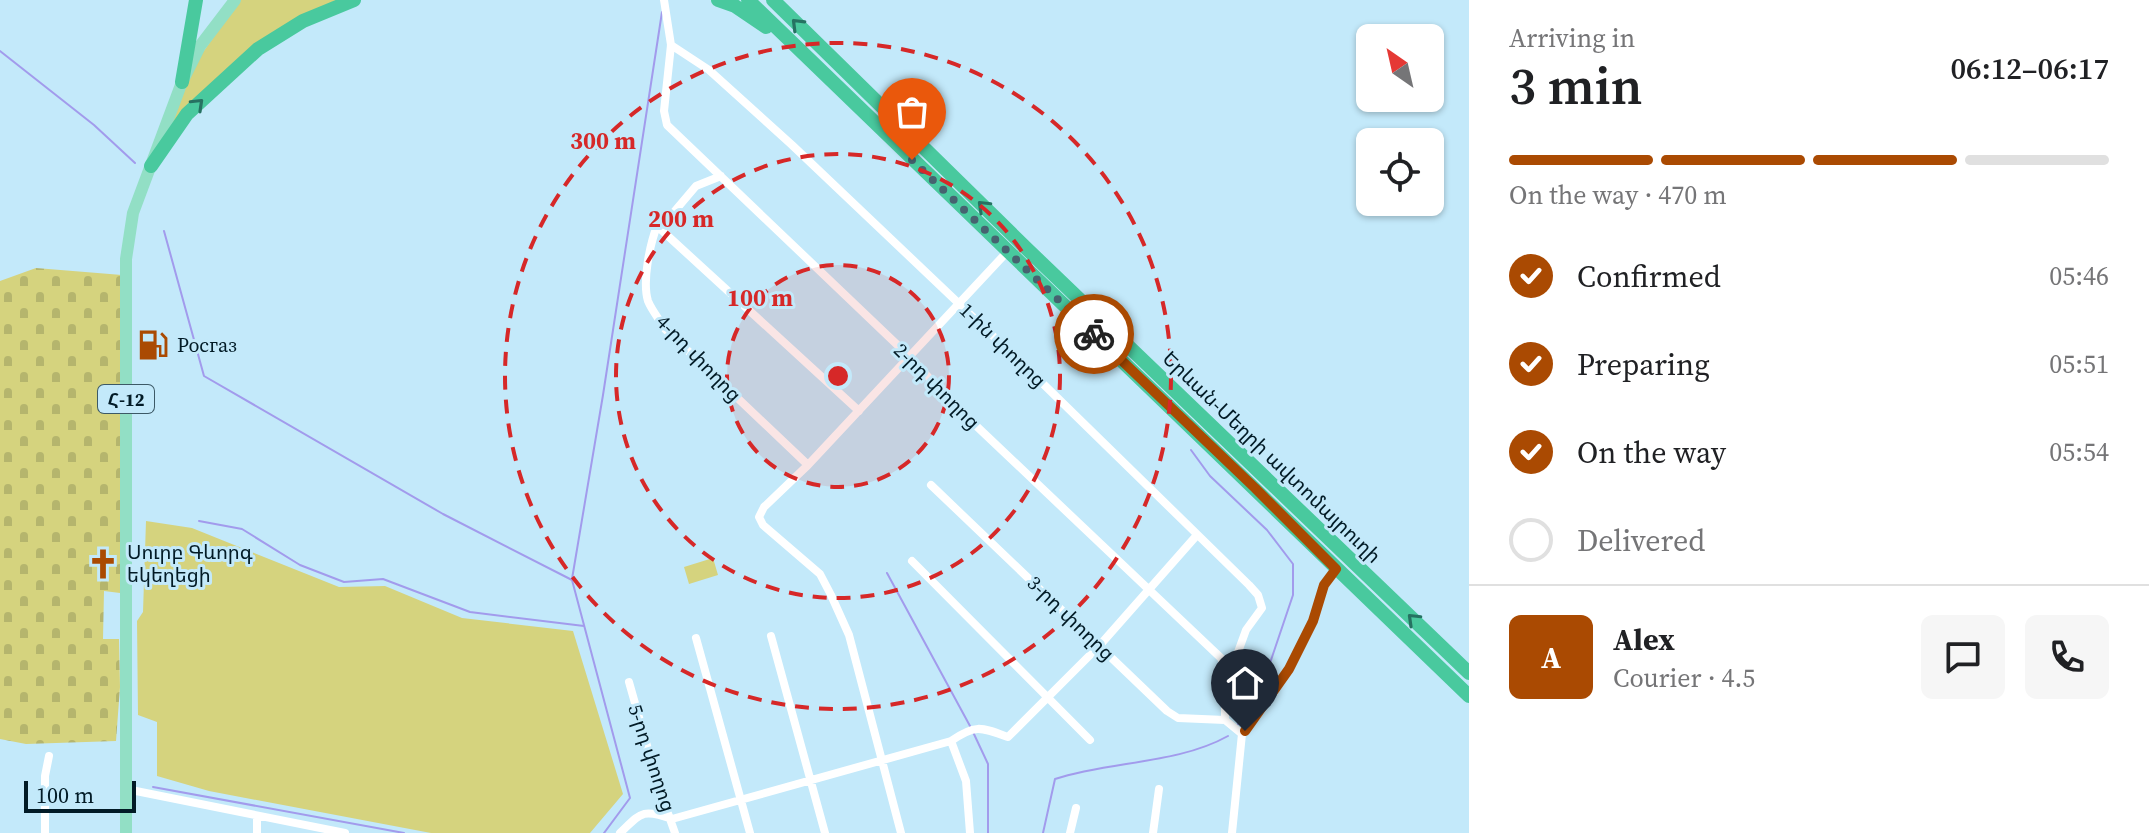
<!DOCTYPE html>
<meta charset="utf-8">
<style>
:root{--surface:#fff;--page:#f6f6f6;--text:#202124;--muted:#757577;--line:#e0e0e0;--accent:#aa4a02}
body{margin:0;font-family:"Source Serif 4","Noto Sans Armenian",serif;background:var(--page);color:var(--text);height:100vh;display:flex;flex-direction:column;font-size:30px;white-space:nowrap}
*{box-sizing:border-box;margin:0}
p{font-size:26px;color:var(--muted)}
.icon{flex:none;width:44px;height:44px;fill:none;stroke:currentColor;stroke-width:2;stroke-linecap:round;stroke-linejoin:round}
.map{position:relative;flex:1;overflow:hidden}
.drawer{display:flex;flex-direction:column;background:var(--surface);width:680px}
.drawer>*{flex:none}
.needle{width:52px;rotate:326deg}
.tools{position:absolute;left:1356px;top:24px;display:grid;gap:16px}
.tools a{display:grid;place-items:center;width:88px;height:88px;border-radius:12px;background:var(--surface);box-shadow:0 2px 6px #0004;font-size:40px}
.scale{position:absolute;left:24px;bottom:20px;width:112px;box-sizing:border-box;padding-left:8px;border:4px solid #021b26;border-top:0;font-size:22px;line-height:28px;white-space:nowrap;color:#021b26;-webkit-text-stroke:6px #c3e9fa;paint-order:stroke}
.pin{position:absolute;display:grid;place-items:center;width:68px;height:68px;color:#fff;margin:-82px -34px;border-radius:50% 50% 50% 0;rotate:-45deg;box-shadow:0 0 8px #0007}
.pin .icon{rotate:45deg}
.courier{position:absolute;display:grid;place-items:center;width:80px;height:80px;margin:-40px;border:6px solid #aa4a02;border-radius:50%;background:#fff;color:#222;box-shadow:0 2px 10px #0007}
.summary em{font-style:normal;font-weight:600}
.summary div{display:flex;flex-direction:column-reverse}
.summary{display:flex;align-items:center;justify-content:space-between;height:136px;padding:0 40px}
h1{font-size:52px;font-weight:600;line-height:60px}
.bar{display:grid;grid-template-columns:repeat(4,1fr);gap:12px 8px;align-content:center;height:96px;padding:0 40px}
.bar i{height:10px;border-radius:6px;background:var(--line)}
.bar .active{background:var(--accent)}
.bar p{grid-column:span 4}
.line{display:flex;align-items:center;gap:20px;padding:0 40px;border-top:2px solid var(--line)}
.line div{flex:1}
.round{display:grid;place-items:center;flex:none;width:84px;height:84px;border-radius:12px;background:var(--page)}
ol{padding:0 40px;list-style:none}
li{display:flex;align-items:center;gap:24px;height:88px}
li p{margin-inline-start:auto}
li .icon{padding:8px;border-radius:50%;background:var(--accent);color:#fff;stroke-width:4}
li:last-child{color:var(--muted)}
li i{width:44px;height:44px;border:4px solid var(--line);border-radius:50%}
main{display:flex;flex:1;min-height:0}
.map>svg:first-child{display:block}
</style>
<main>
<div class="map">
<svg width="1469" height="833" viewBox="0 0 1469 833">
<defs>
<pattern id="cemetery-stones" width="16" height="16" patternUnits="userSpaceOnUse" patternTransform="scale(2)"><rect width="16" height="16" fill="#d5d37e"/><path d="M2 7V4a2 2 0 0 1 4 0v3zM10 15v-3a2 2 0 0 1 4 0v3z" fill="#b5b56d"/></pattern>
</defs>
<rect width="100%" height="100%" fill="#c3e9fa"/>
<path fill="#d5d37e" d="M240,0H356L259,43L186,106L167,133L191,69Z
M146,521L192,528L339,587L385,586L462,618L573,631L623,794L590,833H431L209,791L157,776V722L138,715L137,621L143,612Z
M713,558L718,575L689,584L684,567Z"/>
<path fill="url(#cemetery-stones)" d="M36,268L122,275L120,593L104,591L103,639H119L120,687L116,741L26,744L0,739V281Z"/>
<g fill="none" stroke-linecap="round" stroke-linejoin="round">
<path stroke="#a29bec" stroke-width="2" d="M0,51L94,125L135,163
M164,231L204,376L443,514L572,580L630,798L604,833
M1191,450L1210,476L1267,530L1293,564V595L1270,663L1255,703L1238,724
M199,521L242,529L300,565L344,582L383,579L470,612L584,626
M887,573L970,726
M572,579L603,395L662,12
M973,732L988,764V833
M153,787L404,833
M1043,833L1055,779C1110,761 1178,764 1228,736"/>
<path stroke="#fff" stroke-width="8" d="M664,0L671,45L664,111L667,125L910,357L950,401L1221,658L1225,668V720
M671,45L709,70L792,145L1032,373L1249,585L1258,595L1262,608L1246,630L1234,663L1226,674
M657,226C650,244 642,281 648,301C652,311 660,320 665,329L808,465
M657,226L859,411
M657,226L668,219L696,186L721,176
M931,485L1167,711L1178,718L1225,720
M912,561L1090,740
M771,636L825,833
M696,638L750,833
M629,682L659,788L675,833
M1225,720L1242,734
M951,741L966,781L970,833
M126,789L345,833
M257,817V833
M45,833V776L49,756
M620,833C641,813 642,808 672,819L951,741C975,724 981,727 1008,737L1100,645L1197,535
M901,833L849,635L831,595L820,574L763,525L759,517L764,507L808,465L1007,252
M1070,833L1076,808
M1153,833L1159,789
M1232,833L1242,734L1289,669L1313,621L1324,585L1336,569"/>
<path stroke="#92dfc5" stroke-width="12" d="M126,833V259L133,213L182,82L200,46L235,0"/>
<path stroke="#49c99e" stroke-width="14" d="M718,0L735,6L766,27
M748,0L1469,696
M773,0L1027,249L1469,673
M182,82L196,0
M151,166L187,114L258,49L303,21L354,0"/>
</g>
<defs><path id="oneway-chevron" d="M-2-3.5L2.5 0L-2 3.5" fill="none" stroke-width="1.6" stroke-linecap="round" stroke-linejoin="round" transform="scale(2)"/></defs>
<g stroke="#267262">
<use href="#oneway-chevron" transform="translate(797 24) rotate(-135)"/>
<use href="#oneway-chevron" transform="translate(198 104) rotate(-44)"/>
<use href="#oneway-chevron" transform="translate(983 206) rotate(-136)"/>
<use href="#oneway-chevron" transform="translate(1413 619) rotate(-136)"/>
</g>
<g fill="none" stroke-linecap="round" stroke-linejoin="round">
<path stroke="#466370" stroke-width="8" stroke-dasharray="0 14.4" d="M912,160L1094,334"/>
<path stroke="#aa4a02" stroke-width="10" d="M1094,334L1255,488L1336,569L1324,585L1313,621L1289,669L1245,731"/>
</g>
<circle cx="838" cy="376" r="111" fill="#d62828" fill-opacity=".12"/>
<g fill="none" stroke="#d62828" stroke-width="4" stroke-dasharray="14 10">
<circle cx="838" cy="376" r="111"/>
<circle cx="838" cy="376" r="222"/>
<circle cx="838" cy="376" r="333"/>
</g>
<defs>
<g id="fuel-bare" transform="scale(2.4)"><path d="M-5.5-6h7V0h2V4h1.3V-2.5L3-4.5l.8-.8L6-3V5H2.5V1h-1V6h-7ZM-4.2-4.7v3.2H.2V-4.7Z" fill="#aa4a02" stroke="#c3e9fa" stroke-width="2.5" paint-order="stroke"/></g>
<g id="church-bare" transform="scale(2.4)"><path d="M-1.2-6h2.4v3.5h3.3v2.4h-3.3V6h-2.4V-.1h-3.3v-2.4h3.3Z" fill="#aa4a02" stroke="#c3e9fa" stroke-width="2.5" paint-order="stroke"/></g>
</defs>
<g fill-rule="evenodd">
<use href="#fuel-bare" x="153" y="345"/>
<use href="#church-bare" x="103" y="564"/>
</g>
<g text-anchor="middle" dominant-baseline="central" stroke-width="6" stroke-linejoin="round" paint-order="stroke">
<rect fill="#c3e9fa" stroke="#3c5966" stroke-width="2" x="98" y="385" width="56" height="28" rx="6"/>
<g font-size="18" font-weight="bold" fill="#021b26">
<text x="126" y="399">Հ-12</text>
</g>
<g font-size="20" fill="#021b26" stroke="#c3e9fa" text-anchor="start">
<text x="177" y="345">Росгаз</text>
<text x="127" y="552">Սուրբ Գևորգ<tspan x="127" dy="23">եկեղեցի</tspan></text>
</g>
<g font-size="20" fill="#021b26" stroke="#c3e9fa">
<text transform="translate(1003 345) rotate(44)">1-ին փողոց</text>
<text transform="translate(699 358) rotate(46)">4-րդ փողոց</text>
<text transform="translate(937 386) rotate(45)">2-րդ փողոց</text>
<text transform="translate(1272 457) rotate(44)">Երևան-Մեղրի ավտոմայրուղի</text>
<text transform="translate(1071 618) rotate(44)">3-րդ փողոց</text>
<text transform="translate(652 758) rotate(72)">5-րդ փողոց</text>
</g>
</g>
<circle cx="838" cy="376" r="12" fill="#d62828" stroke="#c3e9fa" stroke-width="4"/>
<g font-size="24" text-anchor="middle" font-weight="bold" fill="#d62828" stroke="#c3e9fa" stroke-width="6" stroke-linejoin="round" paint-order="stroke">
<text x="603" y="149">300 m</text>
<text x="681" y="227">200 m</text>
<text x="760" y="306">100 m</text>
</g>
</svg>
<div class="tools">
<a><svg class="needle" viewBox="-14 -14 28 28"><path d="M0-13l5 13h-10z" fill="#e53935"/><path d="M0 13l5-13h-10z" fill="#757577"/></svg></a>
<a><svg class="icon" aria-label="locate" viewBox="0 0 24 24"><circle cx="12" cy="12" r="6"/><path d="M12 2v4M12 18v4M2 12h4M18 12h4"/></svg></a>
</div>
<div class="scale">100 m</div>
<div class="pin" style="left:912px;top:160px;background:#ea580c"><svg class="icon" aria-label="bag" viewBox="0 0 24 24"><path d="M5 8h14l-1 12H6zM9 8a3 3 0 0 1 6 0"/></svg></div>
<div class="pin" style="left:1245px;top:731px;background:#1f2937"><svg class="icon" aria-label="home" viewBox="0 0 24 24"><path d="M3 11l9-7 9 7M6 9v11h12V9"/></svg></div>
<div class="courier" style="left:1094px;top:334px"><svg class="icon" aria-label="bike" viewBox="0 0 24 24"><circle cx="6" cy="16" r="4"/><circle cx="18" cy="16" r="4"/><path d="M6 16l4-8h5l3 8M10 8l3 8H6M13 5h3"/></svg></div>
</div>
<section class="drawer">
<div class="summary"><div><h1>3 min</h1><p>Arriving in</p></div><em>06:12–06:17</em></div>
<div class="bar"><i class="active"></i><i class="active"></i><i class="active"></i><i></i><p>On the way · 470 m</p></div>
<ol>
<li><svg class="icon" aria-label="check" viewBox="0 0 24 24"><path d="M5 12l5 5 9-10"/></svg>Confirmed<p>05:46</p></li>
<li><svg class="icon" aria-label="check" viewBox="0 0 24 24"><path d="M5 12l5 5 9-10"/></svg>Preparing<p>05:51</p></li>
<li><svg class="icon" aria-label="check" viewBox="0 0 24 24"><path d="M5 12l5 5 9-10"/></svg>On the way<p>05:54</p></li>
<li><i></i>Delivered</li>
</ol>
<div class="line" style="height:144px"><b class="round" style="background:var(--accent);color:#fff">A</b><div><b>Alex</b><p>Courier · 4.5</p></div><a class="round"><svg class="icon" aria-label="chat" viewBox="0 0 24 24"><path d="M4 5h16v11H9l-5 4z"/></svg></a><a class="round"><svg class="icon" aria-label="phone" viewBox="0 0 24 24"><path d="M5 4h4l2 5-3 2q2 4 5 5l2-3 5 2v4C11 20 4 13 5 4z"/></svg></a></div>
</section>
</main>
